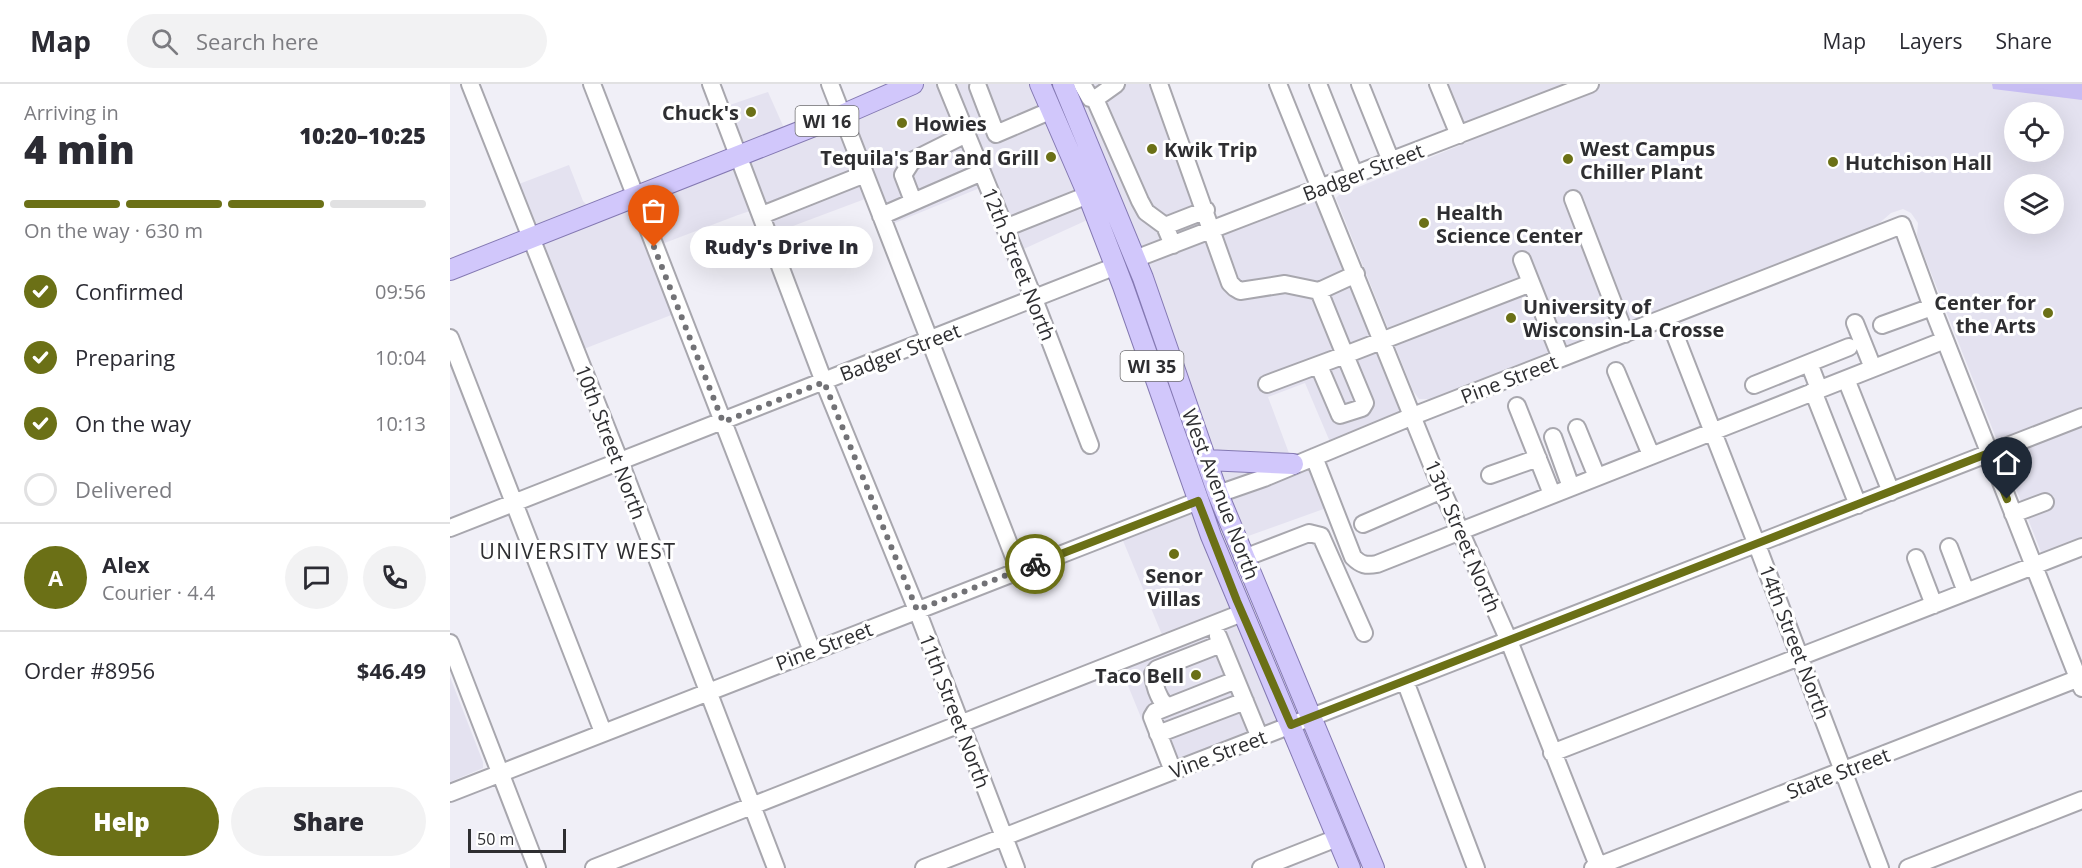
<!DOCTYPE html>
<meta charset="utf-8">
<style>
:root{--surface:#fff;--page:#f2f2f3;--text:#2b2b33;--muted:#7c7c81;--line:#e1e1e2;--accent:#6b7016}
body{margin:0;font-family:"Open Sans",sans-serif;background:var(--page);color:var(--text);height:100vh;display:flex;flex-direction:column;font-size:22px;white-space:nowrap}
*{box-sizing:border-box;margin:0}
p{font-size:20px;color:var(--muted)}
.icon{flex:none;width:33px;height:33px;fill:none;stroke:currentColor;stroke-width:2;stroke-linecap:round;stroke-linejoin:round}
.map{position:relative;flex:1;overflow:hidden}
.panel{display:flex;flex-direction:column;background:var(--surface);width:450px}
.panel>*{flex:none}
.fabs{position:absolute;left:1554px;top:18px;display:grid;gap:12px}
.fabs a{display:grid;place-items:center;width:60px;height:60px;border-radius:50%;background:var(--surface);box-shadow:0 6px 24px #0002;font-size:30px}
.scale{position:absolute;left:18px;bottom:15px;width:98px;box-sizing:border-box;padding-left:6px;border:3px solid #2e2e31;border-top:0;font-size:16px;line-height:21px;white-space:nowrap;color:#2e2e31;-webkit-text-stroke:4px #fff;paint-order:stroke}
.pin{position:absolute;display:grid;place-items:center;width:51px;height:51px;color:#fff;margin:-62px -26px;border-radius:50% 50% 50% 0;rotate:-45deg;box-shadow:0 0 6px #0007}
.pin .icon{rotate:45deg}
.courier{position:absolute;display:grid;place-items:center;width:60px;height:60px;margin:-30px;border:4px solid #6b7016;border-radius:50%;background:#fff;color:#222;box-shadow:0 2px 8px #0007}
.bubble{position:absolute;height:42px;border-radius:21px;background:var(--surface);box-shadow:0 6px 24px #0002;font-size:20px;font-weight:800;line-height:42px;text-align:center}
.headline em{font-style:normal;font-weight:800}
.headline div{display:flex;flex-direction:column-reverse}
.headline{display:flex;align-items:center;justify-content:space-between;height:102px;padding:0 24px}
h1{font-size:39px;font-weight:800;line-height:45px}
.bar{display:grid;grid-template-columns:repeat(4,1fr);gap:9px 6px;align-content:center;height:72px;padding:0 24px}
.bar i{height:8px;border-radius:4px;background:var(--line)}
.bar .selected{background:var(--accent)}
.bar p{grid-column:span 4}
.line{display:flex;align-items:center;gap:15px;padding:0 24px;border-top:2px solid var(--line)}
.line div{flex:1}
.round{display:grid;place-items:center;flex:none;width:63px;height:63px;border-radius:32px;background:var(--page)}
ol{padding:0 24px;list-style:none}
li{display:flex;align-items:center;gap:18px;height:66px}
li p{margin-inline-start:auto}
li .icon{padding:6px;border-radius:50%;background:var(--accent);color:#fff;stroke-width:4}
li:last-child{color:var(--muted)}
li i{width:33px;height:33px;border:3px solid var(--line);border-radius:50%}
.cta{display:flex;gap:12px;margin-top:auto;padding:12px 24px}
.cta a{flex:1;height:69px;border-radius:36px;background:var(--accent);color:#fff;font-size:24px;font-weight:800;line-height:69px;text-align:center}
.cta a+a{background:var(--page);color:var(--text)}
header{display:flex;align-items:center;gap:36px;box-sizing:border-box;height:84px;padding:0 30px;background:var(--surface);border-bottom:2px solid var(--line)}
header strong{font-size:28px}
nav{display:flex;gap:33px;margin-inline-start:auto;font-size:21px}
.search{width:420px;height:54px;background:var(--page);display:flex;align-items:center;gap:15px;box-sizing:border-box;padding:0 21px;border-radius:33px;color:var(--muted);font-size:22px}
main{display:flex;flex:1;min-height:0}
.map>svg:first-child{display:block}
</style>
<header>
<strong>Map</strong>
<div class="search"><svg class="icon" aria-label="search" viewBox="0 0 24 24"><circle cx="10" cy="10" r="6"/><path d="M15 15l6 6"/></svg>Search here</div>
<nav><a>Map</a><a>Layers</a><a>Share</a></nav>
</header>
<main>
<section class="panel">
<div class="headline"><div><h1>4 min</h1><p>Arriving in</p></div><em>10:20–10:25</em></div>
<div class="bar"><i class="selected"></i><i class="selected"></i><i class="selected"></i><i></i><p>On the way · 630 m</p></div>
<ol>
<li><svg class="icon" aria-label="check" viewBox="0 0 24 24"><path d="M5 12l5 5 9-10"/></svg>Confirmed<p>09:56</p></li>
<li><svg class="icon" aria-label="check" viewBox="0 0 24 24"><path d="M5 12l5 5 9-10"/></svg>Preparing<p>10:04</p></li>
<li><svg class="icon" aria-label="check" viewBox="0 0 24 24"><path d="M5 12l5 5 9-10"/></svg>On the way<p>10:13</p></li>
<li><i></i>Delivered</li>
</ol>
<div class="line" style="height:108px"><b class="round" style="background:var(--accent);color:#fff">A</b><div><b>Alex</b><p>Courier · 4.4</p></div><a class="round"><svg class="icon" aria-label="chat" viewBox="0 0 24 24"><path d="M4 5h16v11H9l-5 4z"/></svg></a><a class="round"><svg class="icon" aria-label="phone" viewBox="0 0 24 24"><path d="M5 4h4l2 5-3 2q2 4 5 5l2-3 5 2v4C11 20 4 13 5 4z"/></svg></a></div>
<div class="line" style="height:78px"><div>Order #8956</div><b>$46.49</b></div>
<div class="cta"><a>Help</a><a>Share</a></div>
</section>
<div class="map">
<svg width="1632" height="784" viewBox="0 0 1632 784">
<rect width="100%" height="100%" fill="#f0eff7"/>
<path fill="#e4e2f0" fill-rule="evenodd" d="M463,0H709L763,145L870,105L963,332L883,365L855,299L818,313L843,380L864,373L882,422L787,456L662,127L634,77L646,132L565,169L537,101L435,143L423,112L319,151L309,124L288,131L204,163L229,228L126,268L61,103L119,81L133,117L144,129L289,72L271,24L318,8L338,53Z
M994,0H1632V457L1593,473L1470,161L1467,151L1468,139L1461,129L1453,125L1441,129L1426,142L982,315H969L963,307L886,114L889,111L1018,58ZM1564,28H1604V68H1564ZM1564,100H1604V140H1564Z
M748,417L841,641L714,690L668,577L715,558L669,447Z
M0,593L33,678V684L0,698Z"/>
<path fill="#c7bdf3" d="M1542,0H1632V16L1543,5Z"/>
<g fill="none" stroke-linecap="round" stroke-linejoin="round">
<g stroke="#a8a7ae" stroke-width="20">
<path id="minor" d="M20,0L170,378L326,784
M142,0L362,567
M261,0L374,298L467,526L566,784
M380,0L569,486
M496,0L584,215L640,361
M632,0L640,14L645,15
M666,0L645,15L690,117L696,128L715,142L723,161
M709,0L780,199L785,204L790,207L835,200L869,207L895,271L1081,199
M828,0L992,406L1059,557L1149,784
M868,0L904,90
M910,0L941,77
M988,0L1009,51
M528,3L546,50L602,26
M1123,115L1175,250
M463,117L453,91L462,77L516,50
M312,131L415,90
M431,132L532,88
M715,142L756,126
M555,144L638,111
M685,175L1140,0
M1072,176L1111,274
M869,207L906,190
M1218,233L1307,461L1430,784
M1405,239L1423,284
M1432,241L1482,223
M0,254L153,648
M1359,279L1399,263
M1166,287L1201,371
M1396,295L1441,408
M817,300L895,271L915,319L912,324L890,331L869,282
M1304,301L1359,279L1369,305
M1363,307L1408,421
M1067,322L1102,410
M1127,344L1147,393
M1103,353L1121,403
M864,373L903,473C911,481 916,482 927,480L1495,256
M1040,391L1088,374
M768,410L814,394L963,332L1452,141L1482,223L1632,604
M1563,430L1595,418
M913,440L992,406
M0,444L666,182
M1499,463L1516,508
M794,474L859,449L871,452L914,549
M1466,474L1484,521
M768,552L810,654
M0,559L87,784
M771,560L707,585L703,590C704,600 708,613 715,621L720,622L786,596
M955,597L1026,784
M720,622L705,628L702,633L723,687
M708,650L795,617
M1102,669L1632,463
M0,709L748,417
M144,784L792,529
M474,784L1632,333
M811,784L887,754
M1143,784L1632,593
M1458,784L1632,716"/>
</g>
<g stroke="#8479b2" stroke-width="22">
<path id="major" d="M590,0L638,111L673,202L761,452L900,784
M613,0L693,194L768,410L924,784
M0,186L392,31L463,0
M756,376L843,380"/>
</g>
<use href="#minor" stroke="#fff" stroke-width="16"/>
<use href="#major" stroke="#d1c7fb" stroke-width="20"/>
</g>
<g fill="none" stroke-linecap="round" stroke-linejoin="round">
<path stroke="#727276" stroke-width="6" stroke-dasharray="0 10.8" d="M204,163L273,338L374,298L467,526L585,480"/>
<path stroke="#6b7016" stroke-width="8" d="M585,480L748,417L787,517L841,641L1539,369L1557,415"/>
</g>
<g fill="#6b7016" stroke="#fff" stroke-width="2">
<circle cx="301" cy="28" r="6"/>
<circle cx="452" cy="39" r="6"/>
<circle cx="702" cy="65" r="6"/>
<circle cx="601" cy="73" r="6"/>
<circle cx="1118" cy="75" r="6"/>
<circle cx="1383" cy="78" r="6"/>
<circle cx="974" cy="139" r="6"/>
<circle cx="1598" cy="229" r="6"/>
<circle cx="1061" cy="234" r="6"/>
<circle cx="724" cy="470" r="6"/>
<circle cx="746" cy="591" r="6"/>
</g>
<g text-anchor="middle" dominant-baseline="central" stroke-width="6" stroke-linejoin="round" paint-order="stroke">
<g fill="#fff" stroke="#6d6d6f" stroke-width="1.5">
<rect x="345.5" y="22" width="63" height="30" rx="4.5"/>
<rect x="670.5" y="267" width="63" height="30" rx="4.5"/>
</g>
<g font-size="18" font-weight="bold" fill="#2e2e31">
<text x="377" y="37">WI 16</text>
<text x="702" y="282">WI 35</text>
</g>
<g font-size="20" font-weight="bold" fill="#2e2e31" stroke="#fff" text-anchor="start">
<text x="289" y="28" text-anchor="end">Chuck's</text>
<text x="464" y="39">Howies</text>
<text x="1130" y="64">West Campus<tspan x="1130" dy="23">Chiller Plant</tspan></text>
<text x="714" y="65">Kwik Trip</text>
<text x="589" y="73" text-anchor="end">Tequila's Bar and Grill</text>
<text x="1395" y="78">Hutchison Hall</text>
<text x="986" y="128">Health<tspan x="986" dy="23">Science Center</tspan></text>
<text x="1586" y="218" text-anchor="end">Center for<tspan x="1586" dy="23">the Arts</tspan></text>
<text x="1073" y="222">University of<tspan x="1073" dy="23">Wisconsin-La Crosse</tspan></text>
<text x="724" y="491" text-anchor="middle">Senor<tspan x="724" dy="23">Villas</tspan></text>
<text x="734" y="591" text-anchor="end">Taco Bell</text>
</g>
<g font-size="20" fill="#2e2e31" stroke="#fff">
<text transform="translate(913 88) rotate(-21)">Badger Street</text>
<text transform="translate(569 180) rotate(68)">12th Street North</text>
<text transform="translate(450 268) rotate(-21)">Badger Street</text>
<text transform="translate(1059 295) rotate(-21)">Pine Street</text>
<text transform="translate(161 358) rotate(69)">10th Street North</text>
<text transform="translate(771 410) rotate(69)">West Avenue North</text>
<text transform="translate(1013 452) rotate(67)">13th Street North</text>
<text transform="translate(1345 558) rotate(69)">14th Street North</text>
<text transform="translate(374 562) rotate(-21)">Pine Street</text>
<text transform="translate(505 627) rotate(69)">11th Street North</text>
<text transform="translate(768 670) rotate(-21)">Vine Street</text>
<text transform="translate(1388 689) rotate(-21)">State Street</text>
</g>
<g font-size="21" letter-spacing="1.5" fill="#2e2e31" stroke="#fff">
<text x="128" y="467">UNIVERSITY WEST</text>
</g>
</g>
</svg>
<div class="fabs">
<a><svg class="icon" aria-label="locate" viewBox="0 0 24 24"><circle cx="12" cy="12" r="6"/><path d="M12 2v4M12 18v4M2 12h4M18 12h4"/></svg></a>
<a><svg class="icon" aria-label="layers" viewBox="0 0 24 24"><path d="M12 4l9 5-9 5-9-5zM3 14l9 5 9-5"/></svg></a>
</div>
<div class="scale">50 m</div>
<div class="pin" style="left:204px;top:163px;background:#ea580c"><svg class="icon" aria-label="bag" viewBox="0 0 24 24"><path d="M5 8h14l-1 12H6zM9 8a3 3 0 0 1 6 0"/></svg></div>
<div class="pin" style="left:1557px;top:415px;background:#1f2937"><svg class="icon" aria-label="home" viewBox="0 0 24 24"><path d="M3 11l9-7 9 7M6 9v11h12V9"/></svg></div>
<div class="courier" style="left:585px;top:480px"><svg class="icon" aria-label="bike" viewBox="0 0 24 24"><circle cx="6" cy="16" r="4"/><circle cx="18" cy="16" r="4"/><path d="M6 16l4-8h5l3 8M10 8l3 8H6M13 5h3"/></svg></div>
<div class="bubble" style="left:240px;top:142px;width:183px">Rudy's Drive In</div>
</div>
</main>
